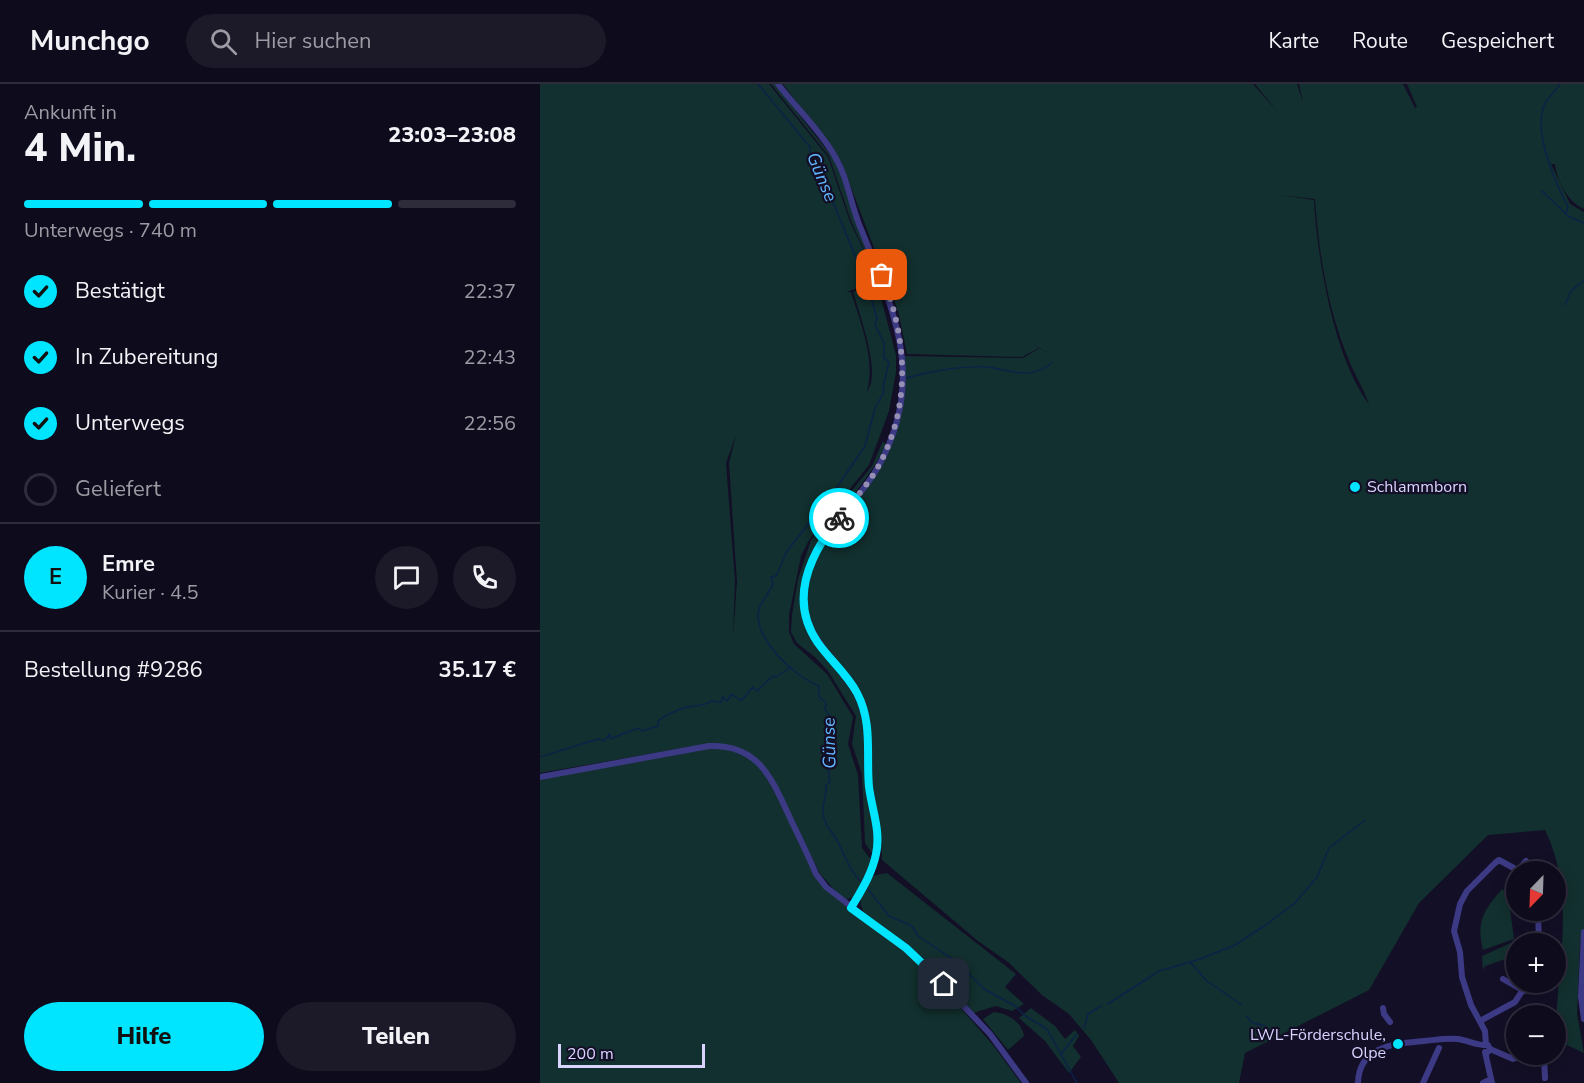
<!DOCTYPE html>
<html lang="de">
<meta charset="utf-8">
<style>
:root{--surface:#0e0b1c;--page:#1c1929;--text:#f1f3f6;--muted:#9b9ba3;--line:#2e2b3b;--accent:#00e5ff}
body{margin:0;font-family:"Nunito Sans",sans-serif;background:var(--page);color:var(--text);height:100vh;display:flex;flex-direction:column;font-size:22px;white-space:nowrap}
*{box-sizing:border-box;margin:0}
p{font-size:20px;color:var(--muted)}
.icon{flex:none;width:33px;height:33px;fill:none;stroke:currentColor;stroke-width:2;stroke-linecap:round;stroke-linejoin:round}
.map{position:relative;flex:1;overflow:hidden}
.details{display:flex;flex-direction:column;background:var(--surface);width:540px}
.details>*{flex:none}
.needle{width:39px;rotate:203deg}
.buttons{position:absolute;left:966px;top:777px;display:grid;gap:12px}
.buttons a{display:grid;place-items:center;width:60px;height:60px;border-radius:50%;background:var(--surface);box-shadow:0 3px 15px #0003,0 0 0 2px var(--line);font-size:30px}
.scale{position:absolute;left:18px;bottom:15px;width:147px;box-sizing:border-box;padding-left:6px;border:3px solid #d9d4ff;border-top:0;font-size:16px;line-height:21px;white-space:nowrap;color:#d9d4ff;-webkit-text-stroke:4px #130f26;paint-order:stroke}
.pin{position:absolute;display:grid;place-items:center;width:51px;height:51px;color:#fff;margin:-26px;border-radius:12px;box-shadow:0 3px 9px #0006}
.courier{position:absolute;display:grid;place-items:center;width:60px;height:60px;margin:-30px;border:4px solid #00e5ff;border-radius:50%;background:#fff;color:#222;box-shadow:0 2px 8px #0007}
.head em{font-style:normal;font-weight:800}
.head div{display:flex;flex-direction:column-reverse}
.head{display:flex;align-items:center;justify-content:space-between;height:102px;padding:0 24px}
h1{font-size:39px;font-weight:800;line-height:45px}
.bar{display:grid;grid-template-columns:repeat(4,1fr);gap:9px 6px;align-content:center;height:72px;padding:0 24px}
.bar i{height:8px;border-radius:4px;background:var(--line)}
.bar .current{background:var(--accent)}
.bar p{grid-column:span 4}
.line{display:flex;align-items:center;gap:15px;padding:0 24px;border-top:2px solid var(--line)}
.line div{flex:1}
.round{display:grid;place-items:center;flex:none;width:63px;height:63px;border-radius:32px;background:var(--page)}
ol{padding:0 24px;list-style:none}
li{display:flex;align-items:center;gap:18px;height:66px}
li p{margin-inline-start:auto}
li .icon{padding:6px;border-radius:50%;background:var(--accent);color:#111;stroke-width:4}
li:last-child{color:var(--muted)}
li i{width:33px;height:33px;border:3px solid var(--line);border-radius:50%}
.cta{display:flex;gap:12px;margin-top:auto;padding:12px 24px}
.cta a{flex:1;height:69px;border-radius:36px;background:var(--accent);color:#111;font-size:24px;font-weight:800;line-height:69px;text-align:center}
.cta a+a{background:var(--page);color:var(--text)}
header{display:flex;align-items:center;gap:36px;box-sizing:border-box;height:84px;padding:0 30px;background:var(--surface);border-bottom:2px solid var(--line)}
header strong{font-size:28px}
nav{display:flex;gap:33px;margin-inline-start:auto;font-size:21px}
.search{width:420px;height:54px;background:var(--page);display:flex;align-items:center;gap:15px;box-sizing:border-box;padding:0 21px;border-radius:33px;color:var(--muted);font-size:22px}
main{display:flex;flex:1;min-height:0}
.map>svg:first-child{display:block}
</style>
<header>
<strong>Munchgo</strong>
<div class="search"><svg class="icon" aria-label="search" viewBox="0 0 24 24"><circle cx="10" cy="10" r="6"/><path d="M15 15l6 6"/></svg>Hier suchen</div>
<nav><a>Karte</a><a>Route</a><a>Gespeichert</a></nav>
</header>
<main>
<section class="details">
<div class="head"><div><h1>4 Min.</h1><p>Ankunft in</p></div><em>23:03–23:08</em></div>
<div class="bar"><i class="current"></i><i class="current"></i><i class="current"></i><i></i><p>Unterwegs · 740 m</p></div>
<ol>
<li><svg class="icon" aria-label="check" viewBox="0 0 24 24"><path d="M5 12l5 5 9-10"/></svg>Bestätigt<p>22:37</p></li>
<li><svg class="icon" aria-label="check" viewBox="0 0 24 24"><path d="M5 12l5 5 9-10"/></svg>In Zubereitung<p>22:43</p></li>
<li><svg class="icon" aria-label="check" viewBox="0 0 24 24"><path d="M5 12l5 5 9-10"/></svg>Unterwegs<p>22:56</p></li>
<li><i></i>Geliefert</li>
</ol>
<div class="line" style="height:108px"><b class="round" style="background:var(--accent);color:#111">E</b><div><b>Emre</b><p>Kurier · 4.5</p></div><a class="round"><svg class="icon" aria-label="chat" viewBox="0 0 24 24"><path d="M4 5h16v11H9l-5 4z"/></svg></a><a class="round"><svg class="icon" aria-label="phone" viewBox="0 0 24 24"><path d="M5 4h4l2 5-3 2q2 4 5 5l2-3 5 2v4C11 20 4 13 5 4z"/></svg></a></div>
<div class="line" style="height:78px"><div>Bestellung #9286</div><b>35.17 €</b></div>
<div class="cta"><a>Hilfe</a><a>Teilen</a></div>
</section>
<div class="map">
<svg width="1044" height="999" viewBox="0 0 1044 999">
<rect width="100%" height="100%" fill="#130f26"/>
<path fill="#12302f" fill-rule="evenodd" d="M0,0H229L288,73L310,138L336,192L311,137L289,72L231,0H235L297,79L340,195L307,208H311C320,238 336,275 327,307C342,290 319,229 313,208L337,199L356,271V288L349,327L329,381L269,456L261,472L249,531V548L254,560L287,590L313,633L308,660L318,691L322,764L332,777L314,813L304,816L280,790C270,769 259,748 249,727C230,686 217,658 166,660L0,689ZM196,351L189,379L197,498L193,553L195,497L186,379Z
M243,0H713L737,27L715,0H757L763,18L759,0H863L875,24L877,23L867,0H1044V125C1028,118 1017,97 1015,80H1011L1030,120L1044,128V849L1040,859L1037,930L1044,969L1016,956C1015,885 1038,814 1005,746L948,751L879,819L829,906L705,969L699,999H579L551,956L529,930L502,911L468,878L438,857L342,776L340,742L333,710L335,750L333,771L325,759L322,690L312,660L316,632L288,587L276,574L257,559L251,548L252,531L258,495L271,456L332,382L343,357L346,361C318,421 235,477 271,551C285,580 310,596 321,628L326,626C308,599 276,564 268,533C251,463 326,420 349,362C361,334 364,302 365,272L483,274L500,264L519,276L493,260L499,264L482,273L367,270L358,227L301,77ZM739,111L775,115C779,171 788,227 810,279C816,293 824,306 829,320C794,275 777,173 774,116Z
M168,663H184L210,673L230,696L285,804L378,878L399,899L453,961L481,999H0V693Z
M347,789L476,890L465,903L484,920L472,927L456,922L433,929L382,873L325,830C315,815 324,806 332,792Z
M962,805L968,810L974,855L943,866C936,838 943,827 962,805Z
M971,859L973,878L963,876L945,882L943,886L942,872Z
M491,924L515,942L525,955L535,946L539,952L533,962L541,973L529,989L505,957L479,934Z
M454,928C467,929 482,938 484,952L468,966L443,935Z"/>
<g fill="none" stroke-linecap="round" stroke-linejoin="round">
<path stroke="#0c2248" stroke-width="1.5" d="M218,0L270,63V69L276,77L326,198
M1020,0C1016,7 1009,12 1005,19C992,46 1015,98 1028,123L1026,130
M1002,107L1028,132L1044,139
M1025,221L1031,207L1043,197
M367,294C386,288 427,281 446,283C471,286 489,297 512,279
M0,673L58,655L64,657L70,650V655L98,644L102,647L118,642V637C126,631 135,627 144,624C152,621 164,623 171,617L181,618L183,613L187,617L192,610L201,617L213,603L217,607L233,592L236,593L251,583
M323,800C309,787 306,773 298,758C292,747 285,743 283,729C282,720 287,711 286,701L290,698L287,677L290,651L286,648L291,634L285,625L286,619L279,613V602C255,593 212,554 219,525C221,518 230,508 233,500L231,493L236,492L247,467L295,406L325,362L335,324L344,308L343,303L349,278L344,274V259L335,241L337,234L328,204
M327,804L349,832L372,842L378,852L414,876L421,891L426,887L444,905L475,922L484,931L507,945L537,999
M650,878L667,897L702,921
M568,920L619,887L660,875L695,861L724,842L755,819L777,793L789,764L825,736
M706,932L713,939L725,942
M544,944L548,930L561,922
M522,969L536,951"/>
<path stroke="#3d3a85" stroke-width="6" d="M238,0C256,24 279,45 294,71C307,92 310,117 319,140C353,225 388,294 338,383C313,428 258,463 264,520C268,558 300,578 317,609C332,638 326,668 329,698C331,723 341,745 336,770C332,790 321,807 311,824
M0,693L169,662C219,660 232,695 250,734C259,753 268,771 276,790L286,803L380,876L450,950L486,999
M979,785L986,777
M998,826L999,860
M1044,848L1041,913L1044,935
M963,895L984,907
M843,924L844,930L850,938
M940,937L975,918L988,898
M946,961L945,947L931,921L922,893L920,868L914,847L920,820L927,807L955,779L959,776L981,788
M950,965L973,975L988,970
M945,968L952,999
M1001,970L1004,973L1005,994
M818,999C819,961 855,960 884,957C895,956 906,954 917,955C928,956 937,962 948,961L950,965L947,969
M883,999L899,964
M943,999L947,997"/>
</g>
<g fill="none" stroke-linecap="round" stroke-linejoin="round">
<path stroke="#948fb3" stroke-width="6" stroke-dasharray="0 10.8" d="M299,434C312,418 328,401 338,383C372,321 367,255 342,191"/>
<path stroke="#00e5ff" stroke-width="8" d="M299,434C270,470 248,516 278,559C290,576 307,590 317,609C333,639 326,671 329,703C332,726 341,747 336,770C332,790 321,807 311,824L366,864L404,900"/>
</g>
<g fill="#00e5ff" stroke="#130f26" stroke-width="2">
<circle cx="815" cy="403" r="6"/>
<circle cx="858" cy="960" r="6"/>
</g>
<g text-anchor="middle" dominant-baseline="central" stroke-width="4.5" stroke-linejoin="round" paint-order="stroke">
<g font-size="16" fill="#d9d4ff" stroke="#130f26" text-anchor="start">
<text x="827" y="403">Schlammborn</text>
<text x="846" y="951" text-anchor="end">LWL-Förderschule,<tspan x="846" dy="18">Olpe</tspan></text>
</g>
<g font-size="18" font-style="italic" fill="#62b6ff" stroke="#130f26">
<text transform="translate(282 93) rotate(67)">Günse</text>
<text transform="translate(289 659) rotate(-91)">Günse</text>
</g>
</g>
</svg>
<div class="buttons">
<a><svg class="needle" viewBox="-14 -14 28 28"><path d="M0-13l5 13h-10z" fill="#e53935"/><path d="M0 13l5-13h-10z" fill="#9b9ba3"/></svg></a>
<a>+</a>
<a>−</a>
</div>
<div class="scale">200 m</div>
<div class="pin" style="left:342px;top:191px;background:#ea580c"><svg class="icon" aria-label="bag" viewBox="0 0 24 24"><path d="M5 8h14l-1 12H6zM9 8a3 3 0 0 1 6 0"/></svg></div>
<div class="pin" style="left:404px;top:900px;background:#1f2937"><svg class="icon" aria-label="home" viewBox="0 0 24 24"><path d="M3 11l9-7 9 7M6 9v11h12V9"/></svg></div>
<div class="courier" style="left:299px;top:434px"><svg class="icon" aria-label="bike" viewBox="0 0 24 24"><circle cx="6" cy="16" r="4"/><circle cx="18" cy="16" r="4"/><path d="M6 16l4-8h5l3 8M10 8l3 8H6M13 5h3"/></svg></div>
</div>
</main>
